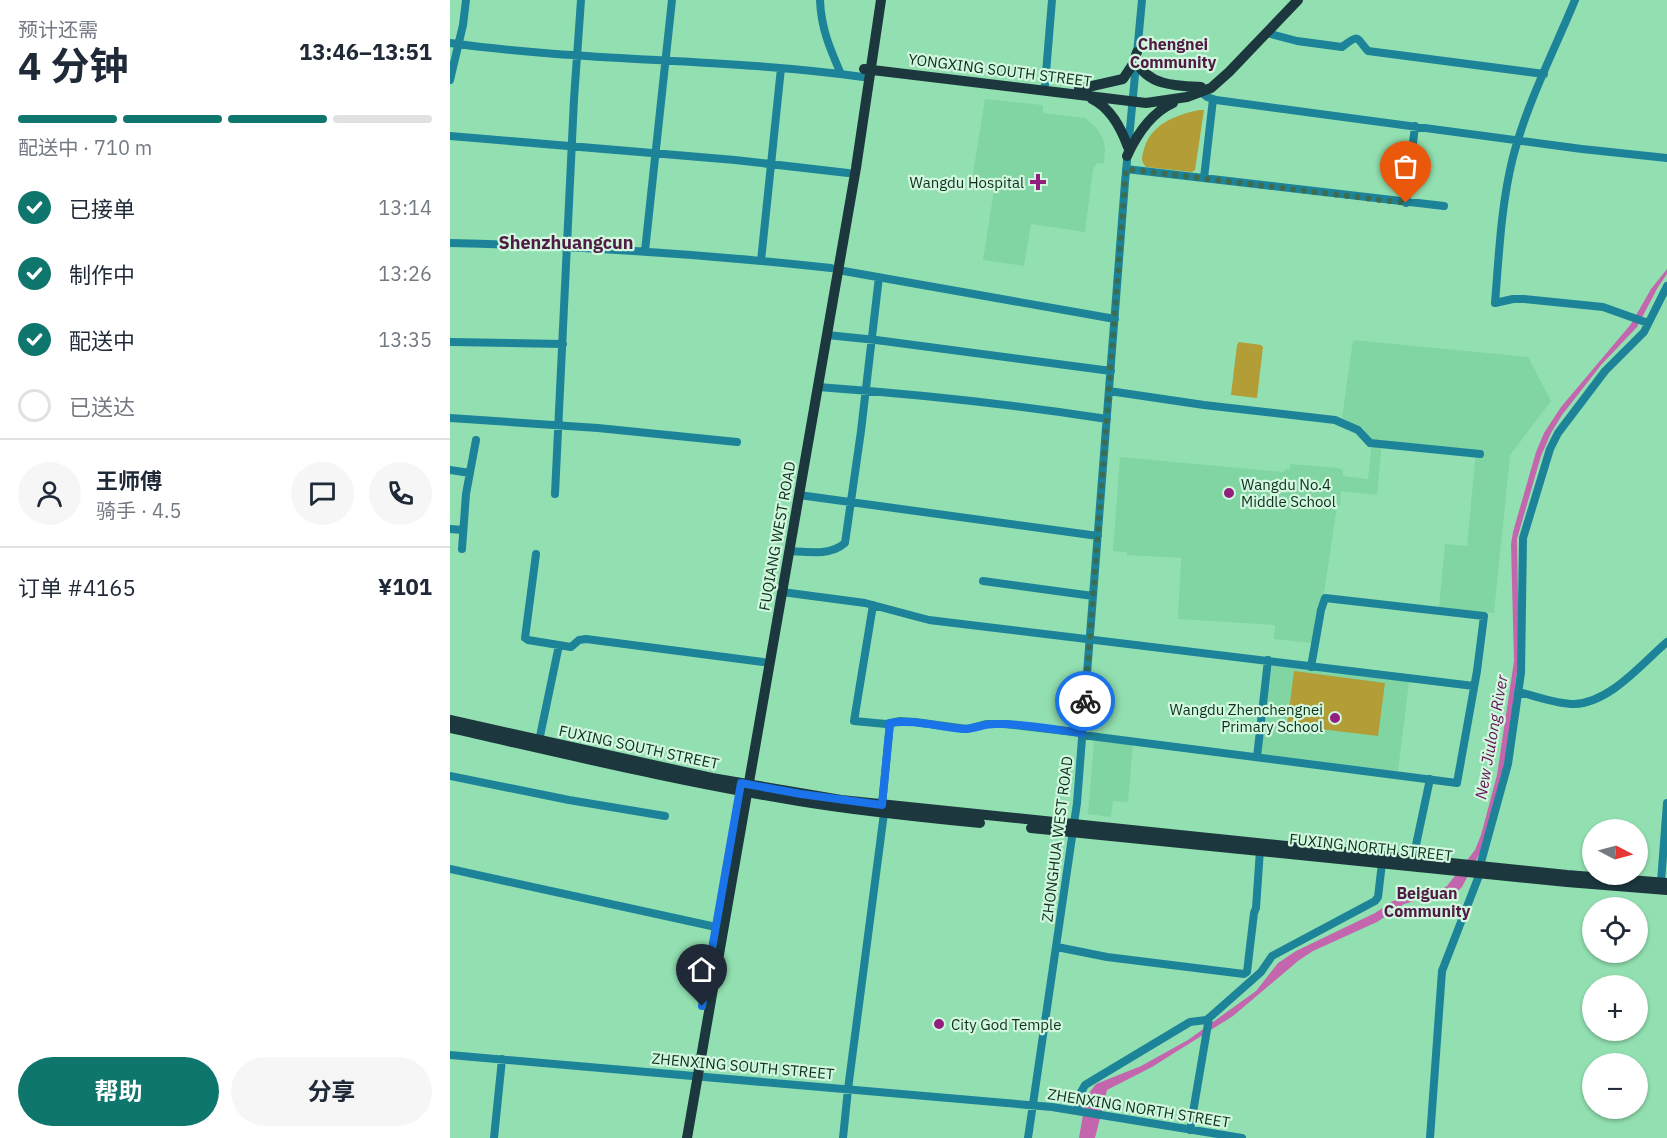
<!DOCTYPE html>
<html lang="zh">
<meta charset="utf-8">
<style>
:root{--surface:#fff;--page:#f6f6f7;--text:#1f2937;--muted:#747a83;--line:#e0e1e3;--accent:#0f766e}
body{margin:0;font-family:"IBM Plex Sans","Noto Sans SC",sans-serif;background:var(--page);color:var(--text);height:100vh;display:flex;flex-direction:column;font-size:22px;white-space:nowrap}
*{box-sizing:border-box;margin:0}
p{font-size:20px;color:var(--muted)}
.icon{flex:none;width:33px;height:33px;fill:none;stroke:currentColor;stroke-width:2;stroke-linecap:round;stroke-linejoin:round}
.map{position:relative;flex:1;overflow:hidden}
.sheet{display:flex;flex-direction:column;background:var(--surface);width:450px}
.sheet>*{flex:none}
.needle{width:39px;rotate:96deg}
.tools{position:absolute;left:1132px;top:819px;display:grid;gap:12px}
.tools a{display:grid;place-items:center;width:66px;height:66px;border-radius:50%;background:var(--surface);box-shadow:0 2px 4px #0004;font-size:30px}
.pin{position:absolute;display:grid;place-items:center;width:51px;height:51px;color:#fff;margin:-62px -26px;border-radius:50% 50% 50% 0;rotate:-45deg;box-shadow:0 0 6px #0007}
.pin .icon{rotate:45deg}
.courier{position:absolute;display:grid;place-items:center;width:60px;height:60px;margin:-30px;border:4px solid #1a73e8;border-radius:50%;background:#fff;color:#222;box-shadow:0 2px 8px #0007}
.headline em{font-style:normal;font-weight:700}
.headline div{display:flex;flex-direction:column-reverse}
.headline{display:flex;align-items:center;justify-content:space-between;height:102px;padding:0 18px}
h1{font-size:39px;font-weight:700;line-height:45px}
.bar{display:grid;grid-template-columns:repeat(4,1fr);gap:9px 6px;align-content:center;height:72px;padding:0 18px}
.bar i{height:8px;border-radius:4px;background:var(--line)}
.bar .on{background:var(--accent)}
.bar p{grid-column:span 4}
.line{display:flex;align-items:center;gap:15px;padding:0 18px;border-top:2px solid var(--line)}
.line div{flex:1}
.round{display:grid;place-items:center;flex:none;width:63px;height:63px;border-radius:32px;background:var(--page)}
ol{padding:0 18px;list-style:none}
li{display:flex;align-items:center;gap:18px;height:66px}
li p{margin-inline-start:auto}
li .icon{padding:6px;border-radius:50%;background:var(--accent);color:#fff;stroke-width:4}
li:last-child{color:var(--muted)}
li i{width:33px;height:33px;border:3px solid var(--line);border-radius:50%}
.button{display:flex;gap:12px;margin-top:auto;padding:12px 18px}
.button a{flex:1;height:69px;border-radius:36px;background:var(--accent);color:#fff;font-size:24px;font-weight:700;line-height:69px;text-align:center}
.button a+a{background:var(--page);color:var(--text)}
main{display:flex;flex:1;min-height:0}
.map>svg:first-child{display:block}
</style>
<main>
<section class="sheet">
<div class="headline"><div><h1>4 分钟</h1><p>预计还需</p></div><em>13:46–13:51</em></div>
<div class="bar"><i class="on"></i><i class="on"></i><i class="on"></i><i></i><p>配送中 · 710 m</p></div>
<ol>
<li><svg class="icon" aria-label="check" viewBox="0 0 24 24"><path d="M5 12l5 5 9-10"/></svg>已接单<p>13:14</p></li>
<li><svg class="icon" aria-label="check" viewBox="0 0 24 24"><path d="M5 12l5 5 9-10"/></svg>制作中<p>13:26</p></li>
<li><svg class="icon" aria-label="check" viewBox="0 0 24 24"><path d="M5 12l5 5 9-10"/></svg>配送中<p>13:35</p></li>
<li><i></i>已送达</li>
</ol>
<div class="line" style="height:108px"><a class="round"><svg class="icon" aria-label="person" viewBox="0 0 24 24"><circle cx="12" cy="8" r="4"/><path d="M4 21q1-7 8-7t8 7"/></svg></a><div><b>王师傅</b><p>骑手 · 4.5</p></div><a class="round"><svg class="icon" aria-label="chat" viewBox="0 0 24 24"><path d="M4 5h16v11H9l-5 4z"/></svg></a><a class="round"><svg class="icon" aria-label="phone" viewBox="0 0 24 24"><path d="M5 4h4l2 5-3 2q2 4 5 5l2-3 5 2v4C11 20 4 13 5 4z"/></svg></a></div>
<div class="line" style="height:78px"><div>订单 #4165</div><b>¥101</b></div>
<div class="button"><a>帮助</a><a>分享</a></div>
</section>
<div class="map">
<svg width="1217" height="1138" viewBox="0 0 1217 1138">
<rect width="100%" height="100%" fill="#92e0b1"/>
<path fill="#80d5a2" d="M535,99L593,105V113L635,118L645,126L653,139L655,149L654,164L647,163L643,169L635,232L581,224L574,266L533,260L545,184L522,180Z
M903,340L1078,357L1101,401L1060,455L1044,613L989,607L995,544L1017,546L1026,452L932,442L927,495L891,491L890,506H887L874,593L867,612L862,643L824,639L825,625L728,619L731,558L677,555V552L663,551L670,457L834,472L835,469H840V464L887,468L893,470V476L918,479L922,441L913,428L892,418Z
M822,665L959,682L948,771L811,754Z
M644,741L683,745L678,802L663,801L661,817L638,814Z"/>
<path fill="#b39d37" d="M749,110H754L745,170L742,172L696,167C690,161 692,157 694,149C701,124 726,115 749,110Z
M789,342L811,345L813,347L807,398L781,395L787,345Z
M844,671L935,683L928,736L837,725Z"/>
<path fill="#c466ae" d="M1217,269V274L1208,287L1187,327L1151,365L1112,415L1101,433L1091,456L1067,539L1069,655L1057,753L1033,847L1012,887L1006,893L972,899L954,904L927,922L863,951L848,961L783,1016L702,1067L657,1090L645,1138H629L636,1097L646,1084L691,1066L738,1040L806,991L828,963L846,951L925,913L943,901L992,889L997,886L1025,850L1031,835L1047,775L1064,661L1061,544L1063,532L1086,452L1094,433L1111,407L1181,324L1201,289Z"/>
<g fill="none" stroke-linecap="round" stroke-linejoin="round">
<path stroke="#1d8399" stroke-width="8" d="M370,0C371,28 380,49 391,74
M1125,0C1104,51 1077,103 1063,157C1051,205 1049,254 1045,303L1063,299H1074L1153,307L1198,323
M817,33L847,41L892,47C910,33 906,38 918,51L1094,74
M0,43C137,62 276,58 413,77
M0,80L13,25L16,0
M595,85L602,0
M752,93L757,97L766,100L1132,149L1217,158
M0,136L285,160L398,173
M676,169L994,206
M754,178L763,99
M956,203L965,126
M0,243C128,246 254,254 381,268
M195,251L222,0
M311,261L331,68
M388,270L665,319
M377,335L426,340L661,371
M0,342L113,344
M368,387C465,394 561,404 657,419
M659,391L754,405L885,420L908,430L920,443L1030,454
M0,418L148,428L287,442
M0,470L20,473
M105,494L124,99L131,0
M349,495L648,536
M0,529L13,530
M12,549L16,494L26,440
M339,551C358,552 380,556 395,543L411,431L429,277
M86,554L75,638L78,640L121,647L129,640L136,639L313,662
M533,581L643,596
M332,592L415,603L479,620L1024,686
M423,605L404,721L436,724L450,721L465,722L517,729L536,724H556L632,733
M1068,692C1086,696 1106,704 1124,704C1160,703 1192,663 1217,642
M632,735L1007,783L1027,671L1034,616L875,598L871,610L861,667
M89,741L109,645
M807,757L818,660
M0,776L119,800L215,816
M432,805L440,723
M963,859L980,779
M1030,866L1058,764L1071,673L1073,538L1100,449L1108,433L1155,371L1194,332L1217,286
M0,869L266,927
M1211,882L1217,803
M607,947L657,957L794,974L797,972L804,913L806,908L810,850
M0,1055L602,1107L792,1138
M628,1111L630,1094L635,1085L740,1022L756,1020L759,1018L811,972L822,956L925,901L928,897L932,863
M740,1130L759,1018
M44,1138L52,1059
M393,1138L398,1089L434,813
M578,1138L627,803L675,182L692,0
M980,1138L992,971L1030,873"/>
<path stroke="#1c373e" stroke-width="10" d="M686,61C698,86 727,86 751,87
M414,69L696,103L737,97L761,88L779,72L848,0
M629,89L673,79L683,64L687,52
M642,99C661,108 671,128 678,147
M677,156C687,134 701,113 723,103
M0,720L262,778L391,800L1117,875L1217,883
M0,728C116,754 231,782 349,801C409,811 470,817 530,823
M581,828L1117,882L1217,890
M237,1138L406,168L431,0"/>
</g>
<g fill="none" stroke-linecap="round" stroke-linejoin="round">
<path stroke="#3c6d51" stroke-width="6" stroke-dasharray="0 10.8" d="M635,701L676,169L956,203"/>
<path stroke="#1a73e8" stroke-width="8" d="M252,1006L291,783L351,794L432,805L440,723C464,719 488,727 513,729C524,729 534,724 545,724C574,723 604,730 632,733L635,701"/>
</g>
<g fill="#921e7d" stroke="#d1f7de" stroke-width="2">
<path d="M585 173h6v6h6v6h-6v6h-6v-6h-6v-6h6z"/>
<circle cx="779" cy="493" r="6"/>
<circle cx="885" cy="718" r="6"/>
<circle cx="489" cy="1024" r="6"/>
</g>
<g text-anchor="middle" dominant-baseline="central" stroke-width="4.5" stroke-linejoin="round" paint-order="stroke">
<g font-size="15" fill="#0e2f1d" stroke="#d1f7de">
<text transform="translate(550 70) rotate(7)">YONGXING SOUTH STREET</text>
<text transform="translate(327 536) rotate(-80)">FUQIANG WEST ROAD</text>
<text transform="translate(189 747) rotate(12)">FUXING SOUTH STREET</text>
<text transform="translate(607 839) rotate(-83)">ZHONGHUA WEST ROAD</text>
<text transform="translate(921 847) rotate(6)">FUXING NORTH STREET</text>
<text transform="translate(293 1066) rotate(5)">ZHENXING SOUTH STREET</text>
<text transform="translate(689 1108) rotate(9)">ZHENXING NORTH STREET</text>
</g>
<g font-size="15" fill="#0e2f1d" stroke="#d1f7de" text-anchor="end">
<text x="574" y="182">Wangdu Hospital</text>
<text x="791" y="484" text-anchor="start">Wangdu No.4<tspan x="791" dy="17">Middle School</tspan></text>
<text x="873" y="709">Wangdu Zhenchengnei<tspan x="873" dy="17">Primary School</tspan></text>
<text x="501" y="1024" text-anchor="start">City God Temple</text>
</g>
<g font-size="16" font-weight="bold" fill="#511a45" stroke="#d1f7de">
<text x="723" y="44">Chengnei<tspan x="723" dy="18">Community</tspan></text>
<text x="977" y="893">Beiguan<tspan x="977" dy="18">Community</tspan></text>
</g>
<g font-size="16" font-style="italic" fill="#681158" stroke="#d1f7de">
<text transform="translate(1041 737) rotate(-80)">New Jiulong River</text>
</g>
<g font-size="18" font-weight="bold" fill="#511a45" stroke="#d1f7de">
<text x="116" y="242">Shenzhuangcun</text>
</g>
</g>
</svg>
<div class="tools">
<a><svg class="needle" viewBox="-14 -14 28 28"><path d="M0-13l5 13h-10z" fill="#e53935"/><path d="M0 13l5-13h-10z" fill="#747a83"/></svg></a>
<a><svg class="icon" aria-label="locate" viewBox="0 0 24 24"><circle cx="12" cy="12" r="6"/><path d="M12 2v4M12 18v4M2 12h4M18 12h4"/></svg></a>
<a>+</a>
<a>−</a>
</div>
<div class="pin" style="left:956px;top:203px;background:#ea580c"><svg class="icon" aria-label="bag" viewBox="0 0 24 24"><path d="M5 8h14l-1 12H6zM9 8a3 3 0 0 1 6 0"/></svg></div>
<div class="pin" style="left:252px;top:1006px;background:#1f2937"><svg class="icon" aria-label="home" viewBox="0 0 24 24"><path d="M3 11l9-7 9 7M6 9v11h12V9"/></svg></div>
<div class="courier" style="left:635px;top:701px"><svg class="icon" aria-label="bike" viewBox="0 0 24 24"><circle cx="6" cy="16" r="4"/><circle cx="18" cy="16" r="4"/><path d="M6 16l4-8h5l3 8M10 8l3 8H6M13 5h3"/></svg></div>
</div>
</main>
